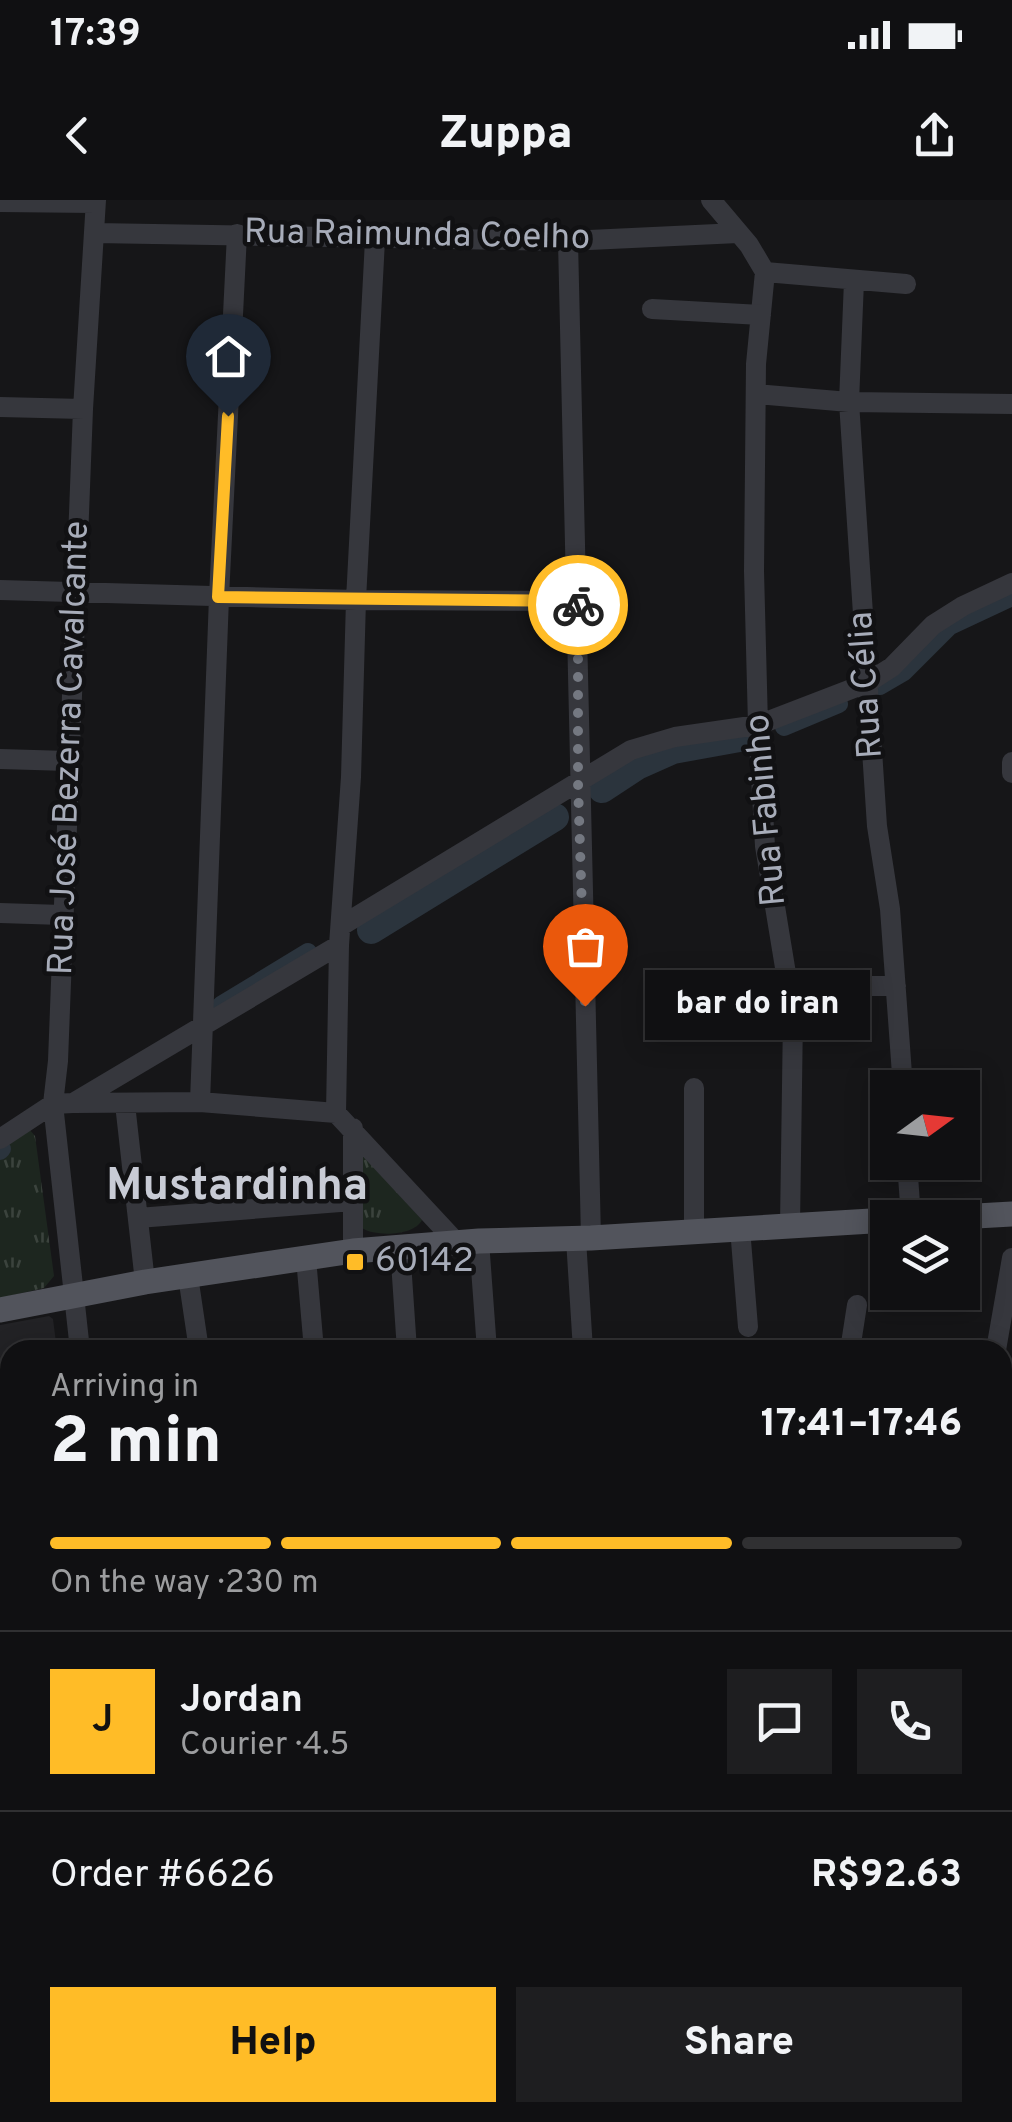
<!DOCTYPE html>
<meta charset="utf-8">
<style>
:root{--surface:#101012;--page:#1e1e20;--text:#f1f3f6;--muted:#9c9d9f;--line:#303032;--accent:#ffbc27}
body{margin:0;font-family:Overpass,sans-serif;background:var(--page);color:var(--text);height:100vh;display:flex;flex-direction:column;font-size:38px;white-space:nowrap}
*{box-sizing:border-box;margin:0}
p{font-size:32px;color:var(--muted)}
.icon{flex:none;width:55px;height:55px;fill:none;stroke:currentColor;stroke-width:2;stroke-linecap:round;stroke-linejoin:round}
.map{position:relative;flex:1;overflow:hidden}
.panel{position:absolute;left:0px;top:1140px;width:1012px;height:782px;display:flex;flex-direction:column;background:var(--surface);border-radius:30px 30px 0 0;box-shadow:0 5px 25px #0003,0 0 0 2px var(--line)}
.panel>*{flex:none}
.needle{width:65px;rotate:75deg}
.buttons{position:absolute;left:870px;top:870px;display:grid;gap:20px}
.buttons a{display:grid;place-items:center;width:110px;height:110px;border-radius:0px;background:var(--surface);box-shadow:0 5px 25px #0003,0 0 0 2px var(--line);font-size:50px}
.pin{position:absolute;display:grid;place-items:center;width:85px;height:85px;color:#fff;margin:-102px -42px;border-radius:50% 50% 50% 0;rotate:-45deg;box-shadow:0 0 10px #0007}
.pin .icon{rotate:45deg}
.courier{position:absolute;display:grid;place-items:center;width:100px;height:100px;margin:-50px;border:8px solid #ffbc27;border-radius:50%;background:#fff;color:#222;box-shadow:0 2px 12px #0007}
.bubble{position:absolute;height:70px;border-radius:0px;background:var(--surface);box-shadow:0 5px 25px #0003,0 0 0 2px var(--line);font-size:32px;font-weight:800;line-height:70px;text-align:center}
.headline em{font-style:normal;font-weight:800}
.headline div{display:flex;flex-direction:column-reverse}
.headline{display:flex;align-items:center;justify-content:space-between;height:170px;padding:0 50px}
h1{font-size:65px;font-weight:800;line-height:75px}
.bar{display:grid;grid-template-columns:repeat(4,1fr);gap:15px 10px;align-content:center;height:120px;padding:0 50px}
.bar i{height:12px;border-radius:8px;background:var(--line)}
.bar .active{background:var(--accent)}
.bar p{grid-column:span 4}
.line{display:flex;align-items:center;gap:25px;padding:0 50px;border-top:2px solid var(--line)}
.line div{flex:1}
.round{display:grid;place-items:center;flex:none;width:105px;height:105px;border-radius:0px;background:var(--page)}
.action{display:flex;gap:20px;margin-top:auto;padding:20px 50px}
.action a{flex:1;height:115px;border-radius:0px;background:var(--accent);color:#111;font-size:40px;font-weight:800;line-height:115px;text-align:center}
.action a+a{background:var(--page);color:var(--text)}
.status{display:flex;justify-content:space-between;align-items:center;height:70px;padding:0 50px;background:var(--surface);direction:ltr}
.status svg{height:28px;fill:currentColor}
header{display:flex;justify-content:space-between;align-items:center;height:130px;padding:0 50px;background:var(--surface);font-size:45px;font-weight:800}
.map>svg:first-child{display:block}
</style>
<div class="status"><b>17:39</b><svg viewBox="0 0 49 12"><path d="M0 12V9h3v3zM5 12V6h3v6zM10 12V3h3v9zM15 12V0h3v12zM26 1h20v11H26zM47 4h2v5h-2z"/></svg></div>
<header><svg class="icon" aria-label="back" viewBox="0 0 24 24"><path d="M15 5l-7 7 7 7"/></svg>Zuppa<svg class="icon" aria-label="share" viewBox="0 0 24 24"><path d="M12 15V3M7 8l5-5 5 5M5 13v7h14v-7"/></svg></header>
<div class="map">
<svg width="1012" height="1922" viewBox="0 0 1012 1922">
<defs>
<pattern id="park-tufts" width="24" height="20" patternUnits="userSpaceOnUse" patternTransform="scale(2.5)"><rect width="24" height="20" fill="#1d261f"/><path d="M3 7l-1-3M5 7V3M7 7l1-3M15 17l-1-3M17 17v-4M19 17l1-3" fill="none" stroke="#3b433d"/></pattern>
</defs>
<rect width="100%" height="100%" fill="#161618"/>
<path fill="#222225" d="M49,1116L53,1119L57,1150H10V1272L0,1273V1125Z"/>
<path fill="url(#park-tufts)" d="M29,929L35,936L54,1076L44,1088L0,1098V941Z
M364,956L422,1020C414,1036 376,1037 362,1028L355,964Z"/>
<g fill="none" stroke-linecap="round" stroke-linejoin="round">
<path stroke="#2b343d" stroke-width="18" d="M880,486L904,472L950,426L1012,397
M784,527L839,504
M221,805L308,752
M0,951L2,949"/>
<path stroke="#2b343d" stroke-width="28" d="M602,589L637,566L673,550L745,537
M371,730L555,617"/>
<path stroke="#36373d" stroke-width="20" d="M711,0L749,45L765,72
M0,2L95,3
M95,33L568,41L738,33
M568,41L591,1038
M765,72L756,164L754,371L758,525L765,646L793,816L790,1025
M765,72L906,84
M854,81L849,202L877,626L890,709L903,888
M652,109L761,115
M756,194L849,202L1012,204
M0,207L83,209
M0,390L356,400L578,401
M0,559L68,561
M1012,562V573
M0,713L62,715
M341,726L631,550L675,537L758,525L867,483L892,467L933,425L963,406L1012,383
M790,786H896
M200,902L219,397L237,34
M74,903L200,902L336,913
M125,904L145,1082
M336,913L339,745L351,577L356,400L375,40
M336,913L457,1043
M353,928V1051
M0,939L53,904L73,903L339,745
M907,962L911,1018
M138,1018L353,1001
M740,1028L748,1127
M694,1031V888
M576,1039L583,1150
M479,1041L487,1150
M400,1047L407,1150
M306,1058L314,1150
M188,1076L199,1150
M80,1150L53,904L58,861L83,209L96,0
M850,1150L857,1105
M996,1150L1012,1058
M0,1290L10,1289
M1002,1358L1007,1213
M0,1462L10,1461
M0,1615L10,1614
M1002,1651L1012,1740
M0,1750L10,1749
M1002,1771L1012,1770
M0,1879L10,1878
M172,1912L173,1922
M63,1922L150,1912
M436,1922L437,1912
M518,1922L519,1912
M618,1922L619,1912
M866,1922L867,1912"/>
<path stroke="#52545c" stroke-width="25" d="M941,1018L1012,1014
M0,1110L145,1082L353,1051L479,1041L591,1038L888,1020"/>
</g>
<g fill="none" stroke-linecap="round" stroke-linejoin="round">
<path stroke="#747881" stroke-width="10" stroke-dasharray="0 18" d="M578,405V583L585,806"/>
<path stroke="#ffbc27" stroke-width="12" d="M228,216L218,397L578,401V405"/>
</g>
<rect fill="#ffbc27" stroke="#111113" stroke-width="4" x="345" y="1052" width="20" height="20" rx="5"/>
<g text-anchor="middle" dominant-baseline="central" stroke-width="9" stroke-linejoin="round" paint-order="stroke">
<g font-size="35" fill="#a7acb9" stroke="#111113">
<text transform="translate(417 36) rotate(1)">Rua Raimunda Coelho</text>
<text transform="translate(867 485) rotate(-94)">Rua Célia</text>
<text transform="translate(70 548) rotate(-88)">Rua José Bezerra Cavalcante</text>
<text transform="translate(767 610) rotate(-95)">Rua Fabinho</text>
</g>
<g font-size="35" fill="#a7acb9" stroke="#111113" text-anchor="start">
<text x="375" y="1062">60142</text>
</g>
<g font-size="45" font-weight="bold" fill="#c8cbd5" stroke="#111113">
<text x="237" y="987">Mustardinha</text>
</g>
</g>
</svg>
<div class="buttons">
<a><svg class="needle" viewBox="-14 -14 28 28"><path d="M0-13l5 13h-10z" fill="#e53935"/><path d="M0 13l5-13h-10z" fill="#9c9d9f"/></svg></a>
<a><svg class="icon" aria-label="layers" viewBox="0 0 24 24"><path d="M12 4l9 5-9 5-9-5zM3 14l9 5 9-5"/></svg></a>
</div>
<div class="pin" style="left:585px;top:806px;background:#ea580c"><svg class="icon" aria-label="bag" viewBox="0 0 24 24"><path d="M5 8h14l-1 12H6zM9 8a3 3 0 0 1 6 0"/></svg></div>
<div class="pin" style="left:228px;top:216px;background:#1f2937"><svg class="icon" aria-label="home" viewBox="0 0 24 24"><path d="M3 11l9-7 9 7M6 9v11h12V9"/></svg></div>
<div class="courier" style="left:578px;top:405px"><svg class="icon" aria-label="bike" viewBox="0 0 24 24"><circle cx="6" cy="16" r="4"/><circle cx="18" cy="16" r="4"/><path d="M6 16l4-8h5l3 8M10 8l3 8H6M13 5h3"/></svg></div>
<div class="bubble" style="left:645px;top:770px;width:225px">bar do iran</div>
<section class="panel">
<div class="headline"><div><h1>2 min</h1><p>Arriving in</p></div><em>17:41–17:46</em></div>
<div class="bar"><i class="active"></i><i class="active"></i><i class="active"></i><i></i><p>On the way · 230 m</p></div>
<div class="line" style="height:180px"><b class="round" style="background:var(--accent);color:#111">J</b><div><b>Jordan</b><p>Courier · 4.5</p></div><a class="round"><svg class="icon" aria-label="chat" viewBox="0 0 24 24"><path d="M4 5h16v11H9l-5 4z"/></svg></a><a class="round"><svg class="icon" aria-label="phone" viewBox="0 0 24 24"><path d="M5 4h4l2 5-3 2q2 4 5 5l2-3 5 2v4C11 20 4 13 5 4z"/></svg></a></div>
<div class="line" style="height:130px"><div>Order #6626</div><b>R$92.63</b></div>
<div class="action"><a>Help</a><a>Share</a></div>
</section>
</div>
